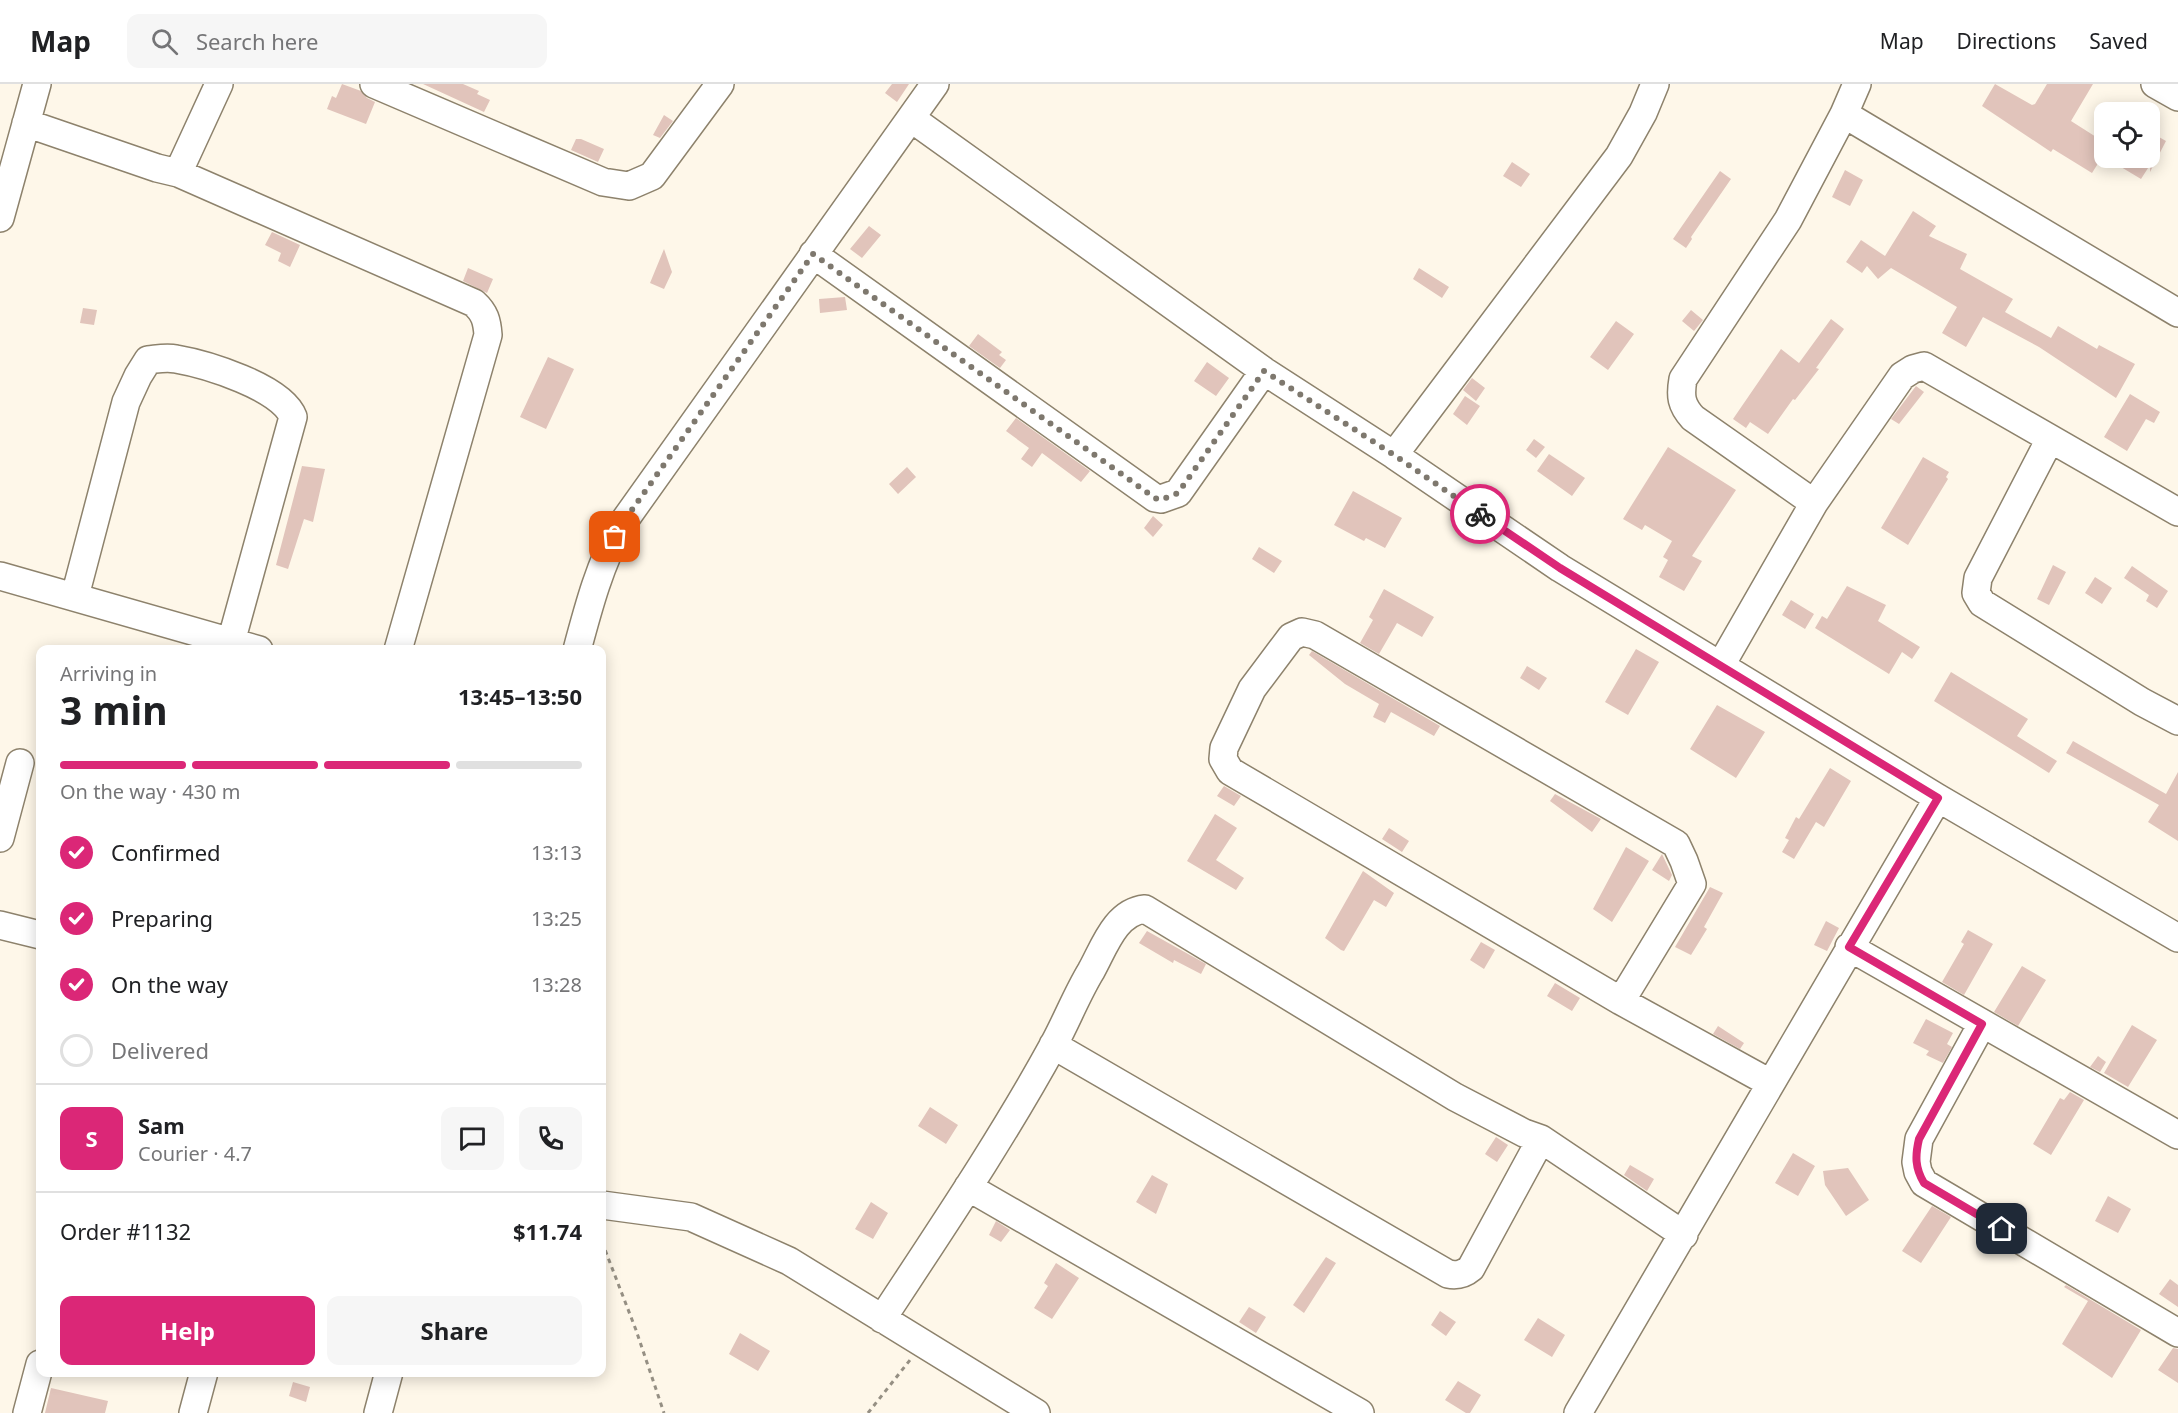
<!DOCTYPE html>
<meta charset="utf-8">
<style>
:root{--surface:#fff;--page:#f6f6f6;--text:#202124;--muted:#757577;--line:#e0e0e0;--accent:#db2777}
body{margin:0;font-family:"Noto Sans",sans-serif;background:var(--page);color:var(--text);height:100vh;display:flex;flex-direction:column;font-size:22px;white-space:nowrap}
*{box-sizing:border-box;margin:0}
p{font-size:20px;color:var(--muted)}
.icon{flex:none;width:33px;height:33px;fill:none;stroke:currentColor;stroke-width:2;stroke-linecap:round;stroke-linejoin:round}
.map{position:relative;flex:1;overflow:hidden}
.details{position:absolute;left:36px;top:561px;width:570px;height:732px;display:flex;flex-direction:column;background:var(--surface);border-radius:12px;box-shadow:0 3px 15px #0003}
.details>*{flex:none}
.fabs{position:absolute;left:2094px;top:18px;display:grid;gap:12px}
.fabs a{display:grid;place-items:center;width:66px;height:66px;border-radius:12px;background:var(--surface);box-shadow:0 3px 15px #0003;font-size:30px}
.pin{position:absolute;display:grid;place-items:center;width:51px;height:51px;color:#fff;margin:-26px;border-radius:12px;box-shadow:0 3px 9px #0006}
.courier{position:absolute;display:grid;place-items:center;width:60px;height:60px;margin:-30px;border:4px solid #db2777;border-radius:50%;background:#fff;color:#222;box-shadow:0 2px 8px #0007}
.overview em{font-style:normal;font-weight:700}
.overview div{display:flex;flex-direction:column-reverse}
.overview{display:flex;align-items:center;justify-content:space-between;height:102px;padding:0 24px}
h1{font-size:39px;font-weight:700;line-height:45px}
.bar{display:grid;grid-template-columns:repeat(4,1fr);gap:9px 6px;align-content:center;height:72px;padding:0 24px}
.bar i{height:8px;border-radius:4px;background:var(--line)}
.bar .on{background:var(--accent)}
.bar p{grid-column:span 4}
.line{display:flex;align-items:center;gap:15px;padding:0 24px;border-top:2px solid var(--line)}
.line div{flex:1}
.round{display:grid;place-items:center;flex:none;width:63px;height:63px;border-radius:12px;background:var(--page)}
ol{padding:0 24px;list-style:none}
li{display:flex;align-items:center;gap:18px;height:66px}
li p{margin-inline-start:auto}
li .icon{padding:6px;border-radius:50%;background:var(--accent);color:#fff;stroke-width:4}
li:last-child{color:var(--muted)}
li i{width:33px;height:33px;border:3px solid var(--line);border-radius:50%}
.cta{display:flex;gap:12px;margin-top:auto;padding:12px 24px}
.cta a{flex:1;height:69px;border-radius:12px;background:var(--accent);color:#fff;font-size:24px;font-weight:700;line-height:69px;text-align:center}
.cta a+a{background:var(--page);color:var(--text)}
header{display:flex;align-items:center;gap:36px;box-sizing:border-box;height:84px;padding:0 30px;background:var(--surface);border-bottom:2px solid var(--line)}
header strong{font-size:28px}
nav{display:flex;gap:33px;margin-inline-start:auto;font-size:21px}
.search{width:420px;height:54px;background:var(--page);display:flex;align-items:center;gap:15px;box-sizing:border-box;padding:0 21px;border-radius:12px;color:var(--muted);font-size:22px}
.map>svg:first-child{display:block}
</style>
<header>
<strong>Map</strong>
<div class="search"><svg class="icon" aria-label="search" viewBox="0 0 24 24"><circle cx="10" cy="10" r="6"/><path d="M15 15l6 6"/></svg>Search here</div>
<nav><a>Map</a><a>Directions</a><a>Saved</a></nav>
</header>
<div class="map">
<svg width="2178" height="1329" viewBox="0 0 2178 1329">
<rect width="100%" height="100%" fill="#fef7e9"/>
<path fill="#e1c4bb" d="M342,0L361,7L367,14L375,18L366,40L327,25L332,12L336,14Z
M423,0H463L479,7L477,10L490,16L484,28Z
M892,0H909L897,18L885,9Z
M1995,0L2032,21L2035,20L2047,0H2093L2071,37L2104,58V70L2092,89L2053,65L2051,68L1982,22Z
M664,31L673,37L660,54L653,51Z
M2150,48L2166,57L2150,88V81L2141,95L2106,74H2150Z
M576,55H581L604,65L598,78L571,66Z
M1512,78L1530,90L1521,103L1503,92Z
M1845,86L1863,96L1850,122L1832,113Z
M1720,87L1731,95L1691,153L1692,155L1686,164L1673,155Z
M1913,127L1936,142L1929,152L1967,170L1960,185L2013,215L2005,228L2051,254L2058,242L2097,265L2099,261L2135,280L2116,314L2039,263L1983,233L1966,263L1942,249L1957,223L1891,184L1878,195L1867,182L1862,189L1846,178L1861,156L1885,172Z
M869,142L881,151L862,174L850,165Z
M272,148L300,161L290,183L278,177L281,169L265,161Z
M664,165L672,188L664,205L650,199Z
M468,184L493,195L487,209L463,197Z
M1419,184L1449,203L1442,214L1413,195Z
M845,213L847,226L820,229L819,215Z
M83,224L97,226L94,241L80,239Z
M1691,226L1703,236L1694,247L1682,237Z
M1831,235L1844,245L1816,284L1819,285L1795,316L1793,315L1768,350L1750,338L1746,344L1733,335L1781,265L1799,279Z
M1616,237L1634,250L1608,286L1590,273Z
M978,250L1002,268L999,271L1006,276L1000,284L969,262Z
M548,273L574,285L546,345L520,333Z
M1207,278L1229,294L1216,312L1194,297Z
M1472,294L1485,304L1476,317L1463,306Z
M1916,302L1924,308L1899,340L1891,335Z
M2130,310L2160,328L2154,339L2146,335L2127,367L2104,353Z
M1465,312L1480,322L1467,341L1453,330Z
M1016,334L1090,387L1081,398L1042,369L1032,383L1021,375L1029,364L1006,347Z
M1534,355L1545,363L1536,374L1526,366Z
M1668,363L1736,406L1692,472L1702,477L1684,507L1659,493L1668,476L1663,473L1672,457L1645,441L1642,446L1623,435Z
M1549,370L1585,394L1572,412L1537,387Z
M1923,373L1949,388L1946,393L1948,395L1908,461L1881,444Z
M302,382L325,385L313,438L304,435L288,485L276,481Z
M907,383L916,393L898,410L889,400Z
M1353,407L1402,434L1385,464L1366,454L1364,457L1334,441Z
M1153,432L1163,441L1153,453L1144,444Z
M1259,463L1282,477L1274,489L1252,475Z
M2053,481L2066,488L2049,521L2037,515Z
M2132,482L2168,507L2157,524L2146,517L2149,511L2124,494Z
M2095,493L2112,504L2102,520L2085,509Z
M1847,502L1886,521L1878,537L1920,563L1912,575L1902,568L1889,590L1815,544L1822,532L1827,535Z
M1384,505L1434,533L1422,553L1397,539L1379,570L1360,559L1373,536L1369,533Z
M1791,516L1814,530L1805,545L1782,531Z
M1636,565L1659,578L1628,631L1605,618Z
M1312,567L1440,642L1434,652L1391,628L1385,639L1373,633L1379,620L1345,600L1309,571Z
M1527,582L1547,594L1539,606L1520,594Z
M1951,588L2028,635L2017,652L2057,677L2049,689L1934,617Z
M1717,621L1765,648L1736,694L1690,665Z
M2073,657L2166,710L2178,688V757L2148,738L2159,721L2066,669Z
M1830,684L1851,697L1824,743L1816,738L1794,775L1782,768L1789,756L1785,754L1796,733L1799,735Z
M1224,702L1241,712L1234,722L1217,712Z
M1555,710L1601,735L1592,748L1550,717Z
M1215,730L1237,744L1216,776L1244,794L1236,806L1187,777Z
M1389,744L1409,757L1402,768L1382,755Z
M1626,763L1649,777L1612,838L1593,825Z
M1662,770L1672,791L1669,797L1652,786Z
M1363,787L1394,809L1386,823L1374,816L1344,867L1341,866L1325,854Z
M1710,803L1723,809L1704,843L1707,845L1691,871L1675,863Z
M1826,837L1839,844L1827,867L1814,861Z
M1968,846L1993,860L1964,911L1942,898L1964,860L1961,858Z
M1147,847L1206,880L1201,890L1174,876L1173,879L1139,859Z
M1481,858L1495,866L1484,885L1470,876Z
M2022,882L2046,896L2018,942L1994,928Z
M1555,899L1580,914L1572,927L1547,912Z
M1926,935L1953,949L1947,960L1952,963L1943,979L1926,971L1929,967L1913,959Z
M2132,941L2157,956L2128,1003L2104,989Z
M1718,942L1744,959L1740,965L1713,950Z
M2098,972L2106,978L2100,988L2090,983Z
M2070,1008L2084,1016L2051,1071L2033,1060L2060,1014L2064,1016Z
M930,1023L958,1041L946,1060L918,1042Z
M1496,1053L1508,1061L1497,1078L1485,1070Z
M1793,1069L1815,1082L1798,1112L1775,1099Z
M1630,1081L1654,1095L1647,1107L1624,1091Z
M1848,1084L1869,1116L1846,1132L1825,1101L1823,1087Z
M1152,1091L1168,1100L1156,1130L1136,1118Z
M2108,1112L2131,1125L2118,1149L2095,1137Z
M871,1118L888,1129L873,1155L855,1145Z
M1932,1122L1951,1133L1921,1179L1902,1167Z
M996,1137L1010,1146L1001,1158L989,1151Z
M1326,1173L1336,1179L1304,1229L1293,1221Z
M1056,1179L1079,1194L1052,1235L1034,1224L1048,1202L1044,1199Z
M2170,1195L2178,1201V1223L2159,1210Z
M2066,1201L2141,1246L2112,1294L2062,1260L2088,1217L2064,1203Z
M1249,1223L1266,1233L1256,1249L1239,1238Z
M1440,1227L1456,1238L1446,1252L1431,1241Z
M1538,1234L1565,1251L1552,1273L1524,1256Z
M740,1249L770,1267L758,1287L729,1270Z
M2173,1264L2178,1265V1299L2158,1286Z
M1458,1297L1481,1311L1470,1329H1466L1445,1316Z
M293,1298L310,1303L306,1318L289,1312Z
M51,1304L108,1317L105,1329H45Z"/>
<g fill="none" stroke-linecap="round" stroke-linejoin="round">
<g stroke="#8d826c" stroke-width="30">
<path id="minor" d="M374,0L603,98L629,102L652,92L720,0
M2155,0L2178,13
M1844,30L2178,229
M912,35L1264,287L1394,371L1560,484L1938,714L2178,854
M26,39L157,84L178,89L474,219C485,229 487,237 488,251L398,566
M178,89L219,0
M0,134L37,0
M813,170L1155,414L1161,415L1178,409L1264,287
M2050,355L1978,494L1976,509L1982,519L2142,618L2178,637
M1394,371L1619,72L1643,29L1655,0
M1814,419L1693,334C1681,321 1680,312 1683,295L1788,136L1844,30L1857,0
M0,492L259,566
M75,512L126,318L138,292L148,276C158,275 166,273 176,275C205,280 282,303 293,333L231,558
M577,566C589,521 600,480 622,440L935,0
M1721,581L1814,419L1902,292L1913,285L1924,282L2178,428
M0,754L20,679
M0,841L40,851
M1849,863L2178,1051
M1621,917L1692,800L1684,777L1676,760L1315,551L1302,548L1291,553L1252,605L1224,664L1223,675L1230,687L1621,917L1770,999
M1982,940L1919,1055L1916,1078L1918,1088L1924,1099L2178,1249
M1053,961L1448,1190C1458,1192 1464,1190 1471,1184L1541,1055
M968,1103L1360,1329
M602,1121L691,1133L789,1177L1036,1329
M882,1235C941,1145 1002,1055 1054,960C1067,936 1077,910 1091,887C1104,864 1115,828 1145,825L1455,1013L1524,1049L1541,1055L1684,1151
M27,1329L40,1280
M193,1329L204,1288
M378,1329L389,1288
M1578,1329L1938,714"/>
</g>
<path stroke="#958f83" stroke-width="3" stroke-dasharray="4.5 4.5" stroke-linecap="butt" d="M602,1158L636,1246L664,1329
M868,1329L910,1276"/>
<use href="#minor" stroke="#fff" stroke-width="27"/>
</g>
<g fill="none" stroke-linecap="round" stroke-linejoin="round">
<path stroke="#7e786e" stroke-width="6" stroke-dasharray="0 10.8" d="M615,453L622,440L813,170L1155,414L1161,416L1178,409L1264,287L1394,371L1480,430"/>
<path stroke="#db2777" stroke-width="8" d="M1480,430L1560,484L1938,714L1849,863L1982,940L1919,1055C1915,1072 1915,1084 1924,1099L2002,1145"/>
</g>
</svg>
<div class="fabs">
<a><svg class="icon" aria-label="locate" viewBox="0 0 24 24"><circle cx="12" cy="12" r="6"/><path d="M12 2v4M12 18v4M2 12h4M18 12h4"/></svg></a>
</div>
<div class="pin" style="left:615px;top:453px;background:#ea580c"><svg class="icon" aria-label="bag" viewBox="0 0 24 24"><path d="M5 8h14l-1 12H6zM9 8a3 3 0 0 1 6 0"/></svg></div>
<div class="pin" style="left:2002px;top:1145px;background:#1f2937"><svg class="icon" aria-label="home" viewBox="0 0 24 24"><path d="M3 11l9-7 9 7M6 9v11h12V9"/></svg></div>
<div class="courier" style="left:1480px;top:430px"><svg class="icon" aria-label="bike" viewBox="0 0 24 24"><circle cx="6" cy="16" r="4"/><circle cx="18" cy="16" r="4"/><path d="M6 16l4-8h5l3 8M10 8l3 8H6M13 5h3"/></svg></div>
<section class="details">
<div class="overview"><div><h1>3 min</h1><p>Arriving in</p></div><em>13:45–13:50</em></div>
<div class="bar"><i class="on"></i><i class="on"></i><i class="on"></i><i></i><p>On the way · 430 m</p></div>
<ol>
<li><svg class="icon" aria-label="check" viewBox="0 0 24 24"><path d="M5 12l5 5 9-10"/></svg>Confirmed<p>13:13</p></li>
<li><svg class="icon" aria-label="check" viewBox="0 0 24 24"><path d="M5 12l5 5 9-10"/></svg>Preparing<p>13:25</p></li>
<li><svg class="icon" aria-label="check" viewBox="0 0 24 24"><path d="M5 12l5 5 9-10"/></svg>On the way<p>13:28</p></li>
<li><i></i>Delivered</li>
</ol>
<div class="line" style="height:108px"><b class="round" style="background:var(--accent);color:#fff">S</b><div><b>Sam</b><p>Courier · 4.7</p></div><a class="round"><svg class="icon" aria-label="chat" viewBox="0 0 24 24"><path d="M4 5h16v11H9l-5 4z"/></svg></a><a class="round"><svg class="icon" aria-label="phone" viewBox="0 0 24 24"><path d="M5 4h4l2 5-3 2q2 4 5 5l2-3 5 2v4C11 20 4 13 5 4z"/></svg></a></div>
<div class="line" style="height:78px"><div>Order #1132</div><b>$11.74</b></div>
<div class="cta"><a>Help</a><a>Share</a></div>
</section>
</div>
